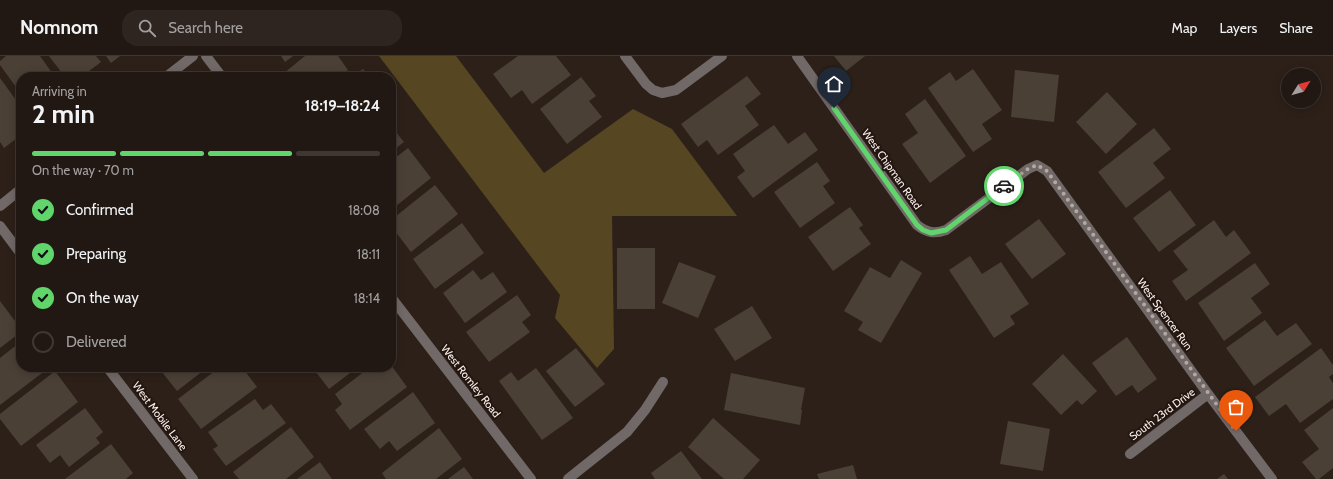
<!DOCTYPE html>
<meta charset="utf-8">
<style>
:root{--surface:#221813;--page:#2e2521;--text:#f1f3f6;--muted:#a2a0a0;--line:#3f3733;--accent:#60d56b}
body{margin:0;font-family:Cabin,sans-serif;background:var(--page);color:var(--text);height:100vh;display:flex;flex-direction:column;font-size:15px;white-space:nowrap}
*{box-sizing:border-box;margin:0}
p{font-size:13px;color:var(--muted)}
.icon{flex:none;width:22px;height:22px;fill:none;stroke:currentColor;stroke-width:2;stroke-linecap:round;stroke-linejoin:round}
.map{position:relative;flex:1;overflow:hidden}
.side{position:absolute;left:16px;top:16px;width:380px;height:300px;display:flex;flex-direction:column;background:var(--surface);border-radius:16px;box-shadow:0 2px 10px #0003,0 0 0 1px var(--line)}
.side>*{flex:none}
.needle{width:26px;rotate:53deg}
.tools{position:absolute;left:1281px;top:12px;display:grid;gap:8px}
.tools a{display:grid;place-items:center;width:40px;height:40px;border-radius:50%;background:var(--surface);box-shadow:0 2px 10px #0003,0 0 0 1px var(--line);font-size:20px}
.pin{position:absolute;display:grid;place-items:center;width:34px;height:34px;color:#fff;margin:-41px -17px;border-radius:50% 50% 50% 0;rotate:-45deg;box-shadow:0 0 4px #0007}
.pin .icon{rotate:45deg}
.courier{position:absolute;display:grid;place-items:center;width:40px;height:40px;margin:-20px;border:3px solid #60d56b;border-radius:50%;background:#fff;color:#222;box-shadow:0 1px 5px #0007}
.summary em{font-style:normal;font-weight:700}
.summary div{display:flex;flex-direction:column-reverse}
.summary{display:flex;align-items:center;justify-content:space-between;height:68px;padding:0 16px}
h1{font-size:26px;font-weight:700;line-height:30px}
.bar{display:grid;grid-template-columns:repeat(4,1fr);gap:6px 4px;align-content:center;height:48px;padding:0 16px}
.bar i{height:5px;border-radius:3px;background:var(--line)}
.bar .active{background:var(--accent)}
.bar p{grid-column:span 4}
ol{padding:0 16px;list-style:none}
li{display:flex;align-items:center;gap:12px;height:44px}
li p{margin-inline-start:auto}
li .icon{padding:4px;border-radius:50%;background:var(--accent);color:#111;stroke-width:4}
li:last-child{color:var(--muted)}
li i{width:22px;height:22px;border:2px solid var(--line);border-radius:50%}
header{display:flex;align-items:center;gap:24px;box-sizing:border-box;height:56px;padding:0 20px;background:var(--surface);border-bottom:1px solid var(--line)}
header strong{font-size:19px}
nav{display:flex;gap:22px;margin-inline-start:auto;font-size:14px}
.search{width:280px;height:36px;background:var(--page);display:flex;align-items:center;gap:10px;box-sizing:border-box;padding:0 14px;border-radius:16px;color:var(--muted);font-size:15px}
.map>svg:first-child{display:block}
</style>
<header>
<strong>Nomnom</strong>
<div class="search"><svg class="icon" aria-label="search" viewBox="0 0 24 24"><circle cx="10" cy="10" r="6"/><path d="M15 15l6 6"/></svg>Search here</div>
<nav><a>Map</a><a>Layers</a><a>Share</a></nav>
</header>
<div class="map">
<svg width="1333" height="423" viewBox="0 0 1333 423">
<rect width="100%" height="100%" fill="#2d2019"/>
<path fill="#564622" d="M379,0H456L544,117L633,53L672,73L737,160H612L614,293L597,312L555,262L560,239Z"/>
<path fill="#4b4035" d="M6,0H40L55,21H21V38L0,9V5Z
M49,0H96L101,6L89,15L93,21H65Z
M106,0H120L111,7Z
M281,0H293L285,6Z
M305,0H338L348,14L339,21H279Z
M518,0H556L571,19L532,48L522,34L511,42L493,18Z
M834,0H865L846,15Z
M363,13L369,21H352Z
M973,13L1002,54L982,68L992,83L973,96L928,32L950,16L956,25Z
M1015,14L1059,19L1054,66L1011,61Z
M747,20L761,38L745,50L759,69L718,99L707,84L698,91L681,68Z
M581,21L596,40L589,45L602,61L567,88L540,53Z
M0,22L21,51V67L17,70L21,75V79L4,92L0,86Z
M1107,36L1137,68L1106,98L1076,66Z
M925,43L966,100L930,127L902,88L918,77L905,58Z
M774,69L788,88L805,76L818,94L753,142L737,121L745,115L733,98Z
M391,70L404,86L391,96Z
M1154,72L1171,93L1153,107L1165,122L1126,152L1098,116Z
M408,92L431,122L391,154V105Z
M817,106L830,125L823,130L835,147L800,172L774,136Z
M435,129L458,158L411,196L391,170V164Z
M1170,134L1196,169L1159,196L1133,162Z
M850,151L863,169L859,172L871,188L833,215L808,181Z
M1039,163L1066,198L1032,223L1005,188Z
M1214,164L1226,181L1234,174L1251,197L1186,245L1172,225L1188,214L1173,195Z
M462,167L484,197L435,233L413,203Z
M617,192H655V253H617Z
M970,200L982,218L1001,206L1029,248L1010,260L1015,268L994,282L949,214Z
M901,204L922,217L881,287L858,274L863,266L844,255L870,211L890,222Z
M679,206L716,220L698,262L662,247Z
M1255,207L1270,228L1251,242L1262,257L1224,285L1198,247Z
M473,214L481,224L493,216L507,236L465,267L443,237Z
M517,239L531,259L522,266L530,276L489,306L466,276Z
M0,245L21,273V276L0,292Z
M752,250L772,282L735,305L714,273Z
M1265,264L1277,280L1296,267L1312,288L1254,330L1226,292Z
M1127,281L1157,323L1138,337L1132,329L1116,340L1092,307Z
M19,287L21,289V311H50L0,349V302Z
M576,292L605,328L575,351L546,315Z
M1321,292L1333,309V318L1329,321L1333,327V343L1300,367L1286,348L1269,360L1255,341Z
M1063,298L1097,335L1082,349L1077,344L1061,359L1032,328Z
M391,309L407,331L350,374L335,354L342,348L335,338L370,311H391Z
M158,311H208L177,335Z
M220,311H242L257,331L201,373L178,343Z
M312,311H358L329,333Z
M536,312L573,362L542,384L499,325L511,316L518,325Z
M55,315L78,346L21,390L0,363V358Z
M731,317L805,332L801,354H802L800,369L724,354Z
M413,336L435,367L397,395L389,385L380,393L364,373Z
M255,343L263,354L271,348L286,367L226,410L213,393L218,390L208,376Z
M85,352L103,376L96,382L100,387L69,411L60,399L50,407L36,389Z
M1333,352V412L1319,423H1316L1302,406L1319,393L1304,374Z
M713,362L760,404L743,423H724L688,391Z
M1008,365L1050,373L1043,415L1000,408Z
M291,371L314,401L286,423H239L233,416Z
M439,372L462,403L436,423H386L382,417Z
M111,388L133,417L126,423H65Z
M681,395L702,423H655L651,417Z
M320,406L332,423H297Z
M853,409L857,423H819L817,418Z
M464,411L473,423H448Z
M1224,418L1228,423H1217Z"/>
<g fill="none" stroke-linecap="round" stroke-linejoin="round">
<path stroke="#716967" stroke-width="10" d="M206,0L222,21
M625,0L646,28L653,34L662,37L676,34L722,0
M797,0L917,169C927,177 935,178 946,174L1028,113L1037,109L1047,115L1208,338L1272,423
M166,21L193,0
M0,150L21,133
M0,170L21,198
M391,241L531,423
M107,311L193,423
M1130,398L1208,338
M568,423L627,376L645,354L663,326"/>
</g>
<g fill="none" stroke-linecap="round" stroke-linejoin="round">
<path stroke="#b3a8a2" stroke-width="4" stroke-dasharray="0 7.2" d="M1004,130L1028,113L1037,109L1047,115L1236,375"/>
<path stroke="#60d56b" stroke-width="5" d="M834,52L917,169L923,174L931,177L946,174L1004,130"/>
</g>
<g text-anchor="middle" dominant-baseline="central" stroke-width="4" stroke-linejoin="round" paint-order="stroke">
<g font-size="11" fill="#fbf1ec" stroke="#231610">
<text transform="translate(892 113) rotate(55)">West Chipman Road</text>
<text transform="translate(1165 258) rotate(54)">West Spencer Run</text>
<text transform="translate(471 325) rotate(52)">West Romley Road</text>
<text transform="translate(1162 358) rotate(-37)">South 23rd Drive</text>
<text transform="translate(160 360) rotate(53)">West Mobile Lane</text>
</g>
</g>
</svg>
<div class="tools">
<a><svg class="needle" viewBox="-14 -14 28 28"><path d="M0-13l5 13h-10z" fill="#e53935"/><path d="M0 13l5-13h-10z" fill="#a2a0a0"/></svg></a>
</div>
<div class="pin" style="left:1236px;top:375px;background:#ea580c"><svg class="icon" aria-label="bag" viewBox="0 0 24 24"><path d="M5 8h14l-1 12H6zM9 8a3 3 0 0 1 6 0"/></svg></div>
<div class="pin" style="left:834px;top:52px;background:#1f2937"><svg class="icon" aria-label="home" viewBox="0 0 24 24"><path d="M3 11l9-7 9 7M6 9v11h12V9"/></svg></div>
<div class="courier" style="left:1004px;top:130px"><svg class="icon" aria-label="car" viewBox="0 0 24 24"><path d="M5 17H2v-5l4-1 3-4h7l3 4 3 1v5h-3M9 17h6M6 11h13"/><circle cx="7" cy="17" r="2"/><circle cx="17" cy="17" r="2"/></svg></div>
<section class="side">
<div class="summary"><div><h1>2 min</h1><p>Arriving in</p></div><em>18:19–18:24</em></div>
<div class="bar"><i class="active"></i><i class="active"></i><i class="active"></i><i></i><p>On the way · 70 m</p></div>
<ol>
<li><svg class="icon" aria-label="check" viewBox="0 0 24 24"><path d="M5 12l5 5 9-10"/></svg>Confirmed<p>18:08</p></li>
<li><svg class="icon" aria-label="check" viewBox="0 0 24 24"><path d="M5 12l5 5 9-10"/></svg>Preparing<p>18:11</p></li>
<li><svg class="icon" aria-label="check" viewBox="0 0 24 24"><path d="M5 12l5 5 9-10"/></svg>On the way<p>18:14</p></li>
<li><i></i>Delivered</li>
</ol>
</section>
</div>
